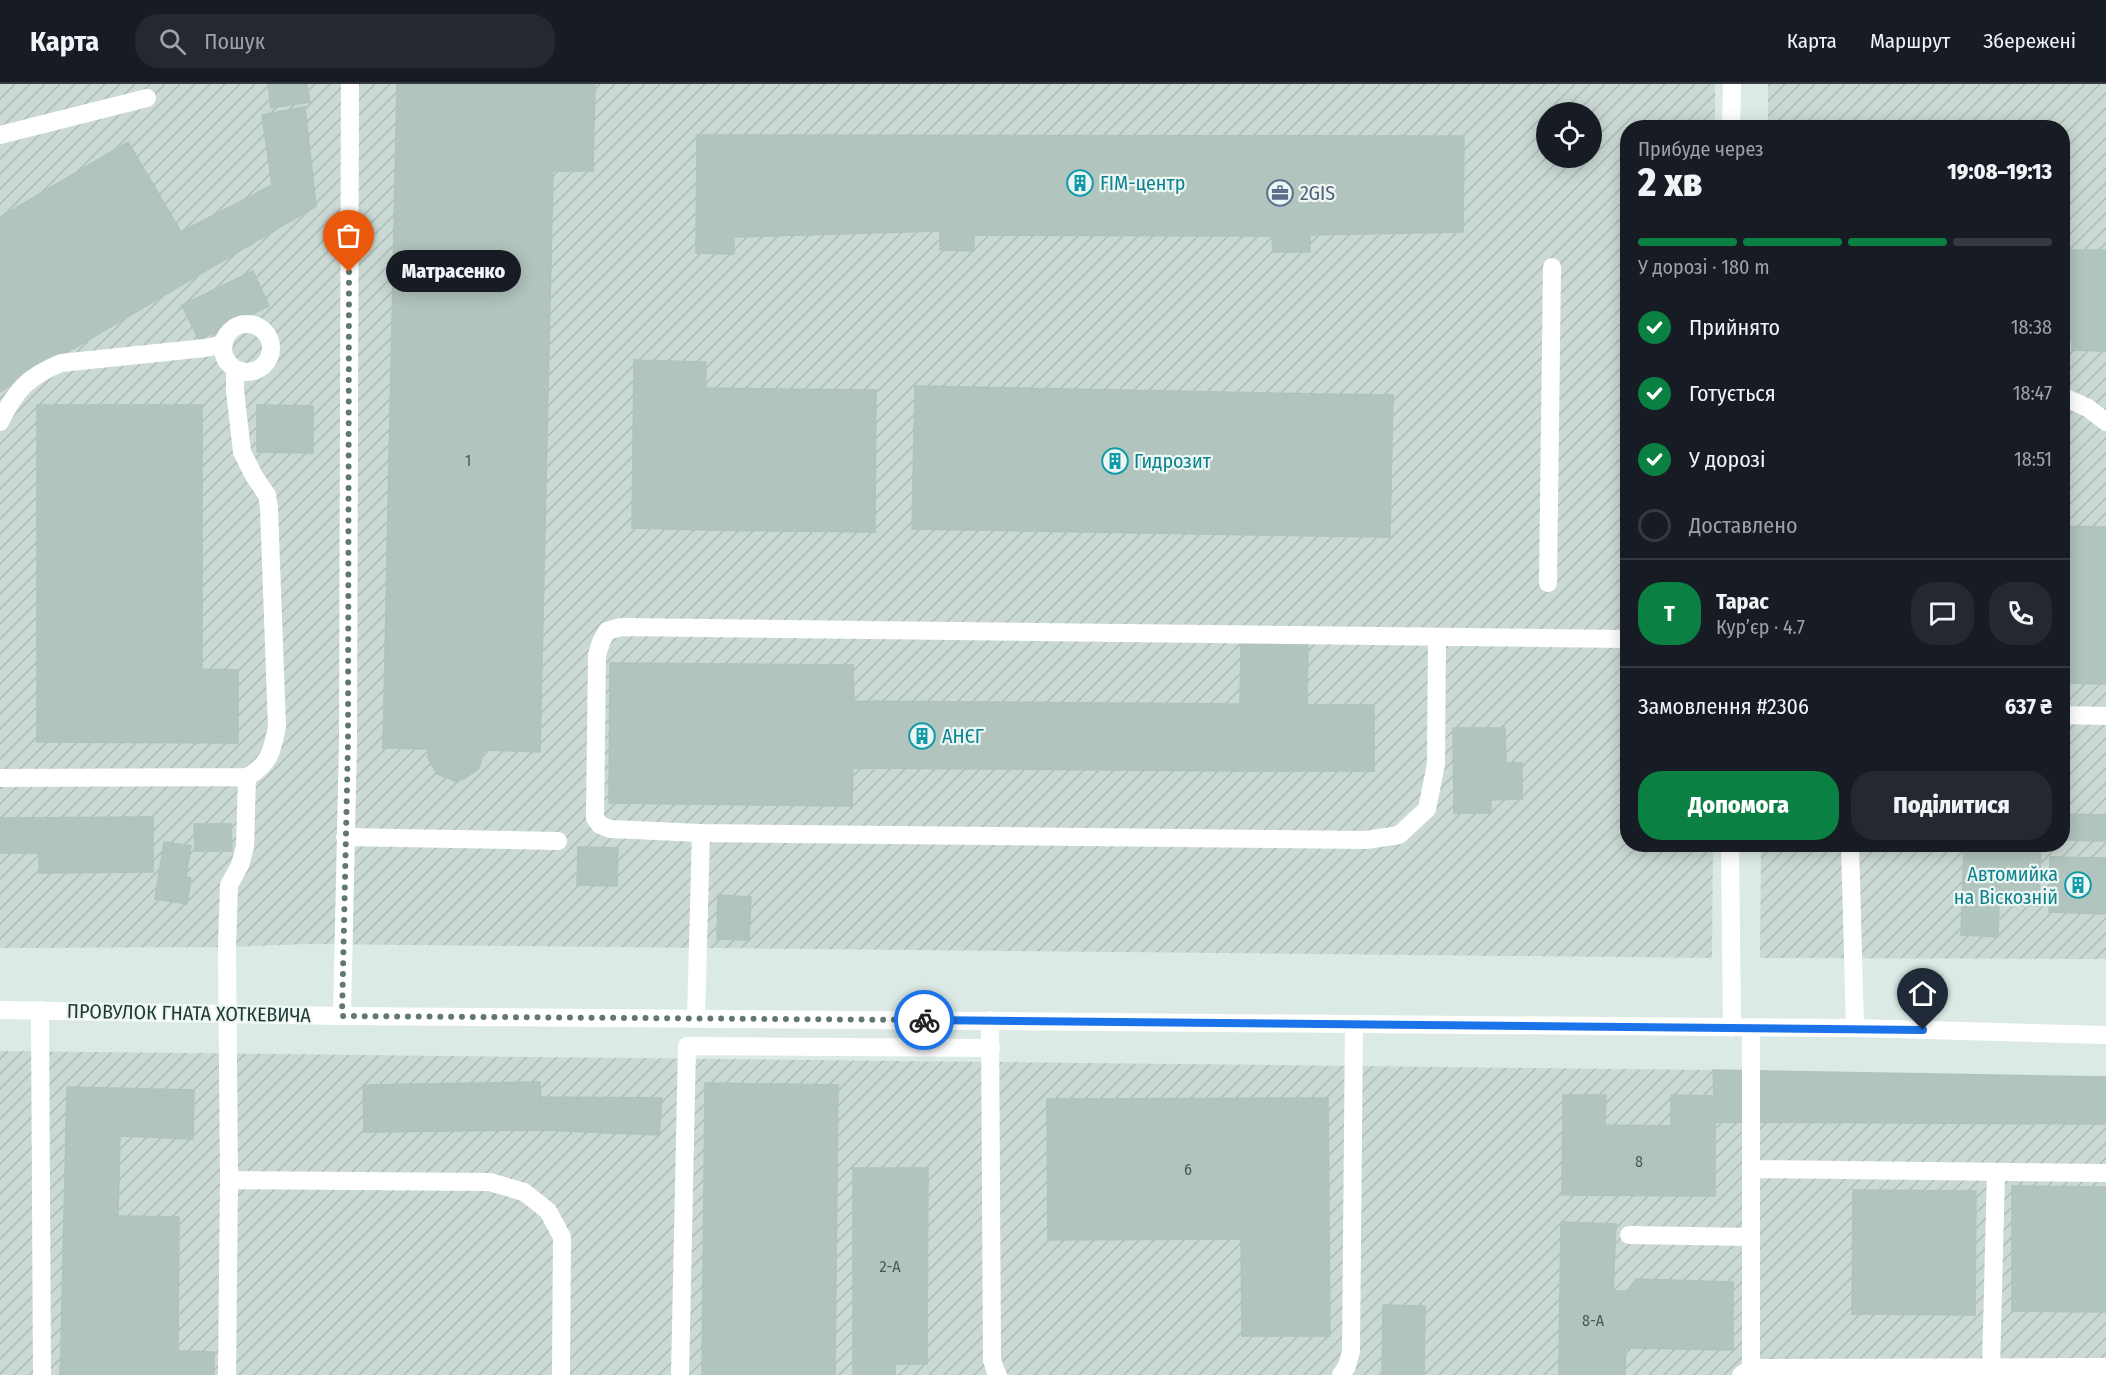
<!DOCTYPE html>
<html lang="uk">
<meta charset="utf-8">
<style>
:root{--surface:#171b24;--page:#242831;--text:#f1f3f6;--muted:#9ea1a6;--line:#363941;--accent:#0b8043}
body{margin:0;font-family:"Fira Sans Condensed",sans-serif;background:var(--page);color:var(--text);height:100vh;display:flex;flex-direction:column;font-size:22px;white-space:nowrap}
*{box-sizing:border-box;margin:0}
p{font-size:20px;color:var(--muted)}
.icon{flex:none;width:33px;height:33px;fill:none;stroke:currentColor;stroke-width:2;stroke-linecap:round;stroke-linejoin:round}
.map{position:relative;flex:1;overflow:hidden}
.details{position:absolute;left:1620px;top:36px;width:450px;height:732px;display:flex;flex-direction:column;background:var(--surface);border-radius:24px;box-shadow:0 3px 15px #0003}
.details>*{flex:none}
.tools{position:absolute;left:1536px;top:18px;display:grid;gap:12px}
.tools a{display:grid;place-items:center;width:66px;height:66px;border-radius:50%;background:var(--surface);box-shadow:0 3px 15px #0003;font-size:30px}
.pin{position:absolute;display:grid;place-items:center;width:51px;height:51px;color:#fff;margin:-62px -26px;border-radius:50% 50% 50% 0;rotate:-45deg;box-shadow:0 0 6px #0007}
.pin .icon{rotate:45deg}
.courier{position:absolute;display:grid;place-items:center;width:60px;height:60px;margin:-30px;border:4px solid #1a73e8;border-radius:50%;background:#fff;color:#222;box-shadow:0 2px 8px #0007}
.bubble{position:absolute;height:42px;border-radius:21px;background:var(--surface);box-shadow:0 3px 15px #0003;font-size:20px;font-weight:800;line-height:42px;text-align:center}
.summary em{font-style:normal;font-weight:800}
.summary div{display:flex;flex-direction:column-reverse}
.summary{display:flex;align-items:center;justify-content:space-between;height:102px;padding:0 18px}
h1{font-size:39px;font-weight:800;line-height:45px}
.bar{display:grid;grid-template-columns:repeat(4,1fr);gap:9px 6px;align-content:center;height:72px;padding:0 18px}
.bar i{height:8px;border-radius:4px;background:var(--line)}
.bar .selected{background:var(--accent)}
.bar p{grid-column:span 4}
.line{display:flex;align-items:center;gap:15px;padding:0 18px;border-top:2px solid var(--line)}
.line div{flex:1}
.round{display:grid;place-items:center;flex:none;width:63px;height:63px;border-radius:24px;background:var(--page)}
ol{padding:0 18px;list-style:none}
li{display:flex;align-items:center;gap:18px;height:66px}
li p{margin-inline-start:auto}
li .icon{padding:6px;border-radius:50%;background:var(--accent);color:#fff;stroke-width:4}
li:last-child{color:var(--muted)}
li i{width:33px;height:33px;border:3px solid var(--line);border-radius:50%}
.primary-button{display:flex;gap:12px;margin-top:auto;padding:12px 18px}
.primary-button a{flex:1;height:69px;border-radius:24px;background:var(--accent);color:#fff;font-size:24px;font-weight:800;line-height:69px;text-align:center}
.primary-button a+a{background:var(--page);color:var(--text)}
header{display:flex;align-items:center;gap:36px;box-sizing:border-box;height:84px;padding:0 30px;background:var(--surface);border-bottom:2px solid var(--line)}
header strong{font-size:28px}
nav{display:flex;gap:33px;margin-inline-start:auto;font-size:21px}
.search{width:420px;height:54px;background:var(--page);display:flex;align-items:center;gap:15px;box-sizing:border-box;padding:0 21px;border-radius:24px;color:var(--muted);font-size:22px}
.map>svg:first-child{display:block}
</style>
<header>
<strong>Карта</strong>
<div class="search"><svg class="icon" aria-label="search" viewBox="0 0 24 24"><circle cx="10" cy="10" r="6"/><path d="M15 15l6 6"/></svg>Пошук</div>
<nav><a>Карта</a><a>Маршрут</a><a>Збережені</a></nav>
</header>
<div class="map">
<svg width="2106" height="1291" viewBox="0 0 2106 1291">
<defs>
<pattern id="industrial-furrows" width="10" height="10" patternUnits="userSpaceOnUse" patternTransform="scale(1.5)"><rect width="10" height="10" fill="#cbd9d4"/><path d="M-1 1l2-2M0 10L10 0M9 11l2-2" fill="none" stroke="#aebbb7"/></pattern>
</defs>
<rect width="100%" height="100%" fill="#dceae5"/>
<path fill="url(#industrial-furrows)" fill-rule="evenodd" d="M0,0H1715V43L1628,44V760L1713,761L1712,874L309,860L227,863L0,864ZM1546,28H1592V74H1546Z
M1768,0H2106V875L1760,874L1761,761L2062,760V44L1768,43Z
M0,967L1713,986L2106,993V1291H0Z"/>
<path fill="#b2c4be" stroke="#afc3bd" stroke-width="1.5" d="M268,0H307L310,18L271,24Z
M397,0H595L593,87H553L540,668L484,666L479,684L464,695L455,697L437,690L428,674V665L383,664Z
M305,23L316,122L0,308V133L128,58L181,148L272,101L262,31Z
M697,51L1464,52L1463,148L1310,151V168H1273L1272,152L974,151V167L940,166V147L734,153V170L696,169Z
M2062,166H2106V267L2072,266V252H2062Z
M253,187L269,222L199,256L182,221Z
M634,276L706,278L705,446L632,444Z
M915,302L1316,310L1315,452L912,445Z
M706,304L876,306L875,448L705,446Z
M1316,310L1393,311L1390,453L1315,452Z
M37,321H202V585L238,586V659L37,658Z
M257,321L313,322V369L257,368Z
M1622,391H1628V451L1621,450Z
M2062,442L2106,443V600L2062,599Z
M1241,558L1308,559L1307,620H1240Z
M610,579L853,581L854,617L1235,620L1234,687L853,684L852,722L609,719Z
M1235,620L1374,621V687H1234Z
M1453,644H1505L1506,679H1522V715L1491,716V729H1454Z
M2062,730L2106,731V757L2062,756Z
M153,733V788L39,789V769H0V734Z
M194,740H231L232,767H195Z
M164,758L191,762L186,793L191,794L187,820L155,815Z
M1964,760H2041L2039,822L1999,820L1998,853L1961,851Z
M578,763L618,764L617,802L577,801Z
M2050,773L2106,774V830L2049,828Z
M718,811L751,813L749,856L717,855Z
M1713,986L2106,993V1040L1715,1038Z
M540,998L542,1046L364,1048L363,1001Z
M705,999L838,1001L835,1291H702Z
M67,1003L194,1006L193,1055L120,1052L118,1132L64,1131Z
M1563,1011H1606L1605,1041L1671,1042V1011L1715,1012V1112L1562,1111Z
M541,1013L662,1014L659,1051L542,1046Z
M1328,1014L1330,1252H1242L1241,1155L1048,1156L1047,1015Z
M853,1084H928L927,1280H895V1291H853Z
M2012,1102L2106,1103V1228L2012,1227Z
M1853,1106L1976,1107L1975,1231L1852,1230Z
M64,1131L179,1133L178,1266L61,1263Z
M1561,1138L1616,1140L1613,1208L1560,1207Z
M1636,1195L1733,1198V1266L1626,1264L1627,1207Z
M1560,1207H1627L1625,1291H1559Z
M1383,1221L1425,1222L1424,1291H1382Z
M61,1263L214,1268V1291H60Z"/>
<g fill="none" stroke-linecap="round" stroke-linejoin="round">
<path stroke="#fff" stroke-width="18" d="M0,51L147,14
M223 264a24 24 0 1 1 48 0a24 24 0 1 1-48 0Z
M2062,312L2088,324L2106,338
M0,338C16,306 27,293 61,279L205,264L224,260
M1548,499L1552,183
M1437,554L1436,680L1427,725L1399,751L1366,756L701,749L610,745L600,741L595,734L597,571L601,558L607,547L621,543L1628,555
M2062,631L2106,632
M0,694L247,693C270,680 272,667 277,643L269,424L267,411L254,392L242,368L235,306V285
M345,753L558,757
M1850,760L1855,944
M40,926L42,1291
M342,932L348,658L350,0
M696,934L701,749
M990,936L992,1276L996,1288L998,1291
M1752,1085L2106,1089
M229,1096L490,1098L524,1108L548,1127L562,1153L561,1291
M1629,1151L1751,1153
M1751,1284V944
M1991,1284L1996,1088
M227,1291L229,1096L227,863L229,801L240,781L245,763L247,693
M680,1291L687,962L991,964
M1341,1291L1347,1282L1351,1267L1354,940
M1741,1291L1751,1284L2106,1283"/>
<path stroke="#fff" stroke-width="18" d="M1731,44L1732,0
M1730,760L1732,944
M0,926L342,932L1855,944L2106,951"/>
</g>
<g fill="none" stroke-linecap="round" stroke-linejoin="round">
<path stroke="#607773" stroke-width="6" stroke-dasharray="0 10.8" d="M349,188L348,658L342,932L924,936"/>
<path stroke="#1a73e8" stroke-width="8" d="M924,936L1923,946"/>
</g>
<defs>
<g id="building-ring" transform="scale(1.35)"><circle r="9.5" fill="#edf6f2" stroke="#0f9aa8" stroke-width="1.5"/><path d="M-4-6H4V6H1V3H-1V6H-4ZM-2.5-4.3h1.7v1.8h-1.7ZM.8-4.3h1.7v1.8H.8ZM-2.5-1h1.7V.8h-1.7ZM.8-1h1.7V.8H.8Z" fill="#0f9aa8"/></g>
<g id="office-ring" transform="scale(1.35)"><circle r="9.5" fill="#edf6f2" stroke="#5c6f8a" stroke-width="1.5"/><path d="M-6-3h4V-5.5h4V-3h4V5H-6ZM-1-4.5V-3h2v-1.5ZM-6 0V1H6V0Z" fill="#5c6f8a"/></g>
</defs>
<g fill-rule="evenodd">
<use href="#building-ring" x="1080" y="99"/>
<use href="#office-ring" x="1280" y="109"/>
<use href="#building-ring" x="1115" y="377"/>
<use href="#building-ring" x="922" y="652"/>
<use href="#building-ring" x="2078" y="801"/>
</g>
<g text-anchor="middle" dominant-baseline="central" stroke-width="4.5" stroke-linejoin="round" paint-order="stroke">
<g font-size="16" fill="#435c57">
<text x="468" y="376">1</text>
<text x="1639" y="1077">8</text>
<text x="1188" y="1085">6</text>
<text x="890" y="1182">2-А</text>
<text x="1593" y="1236">8-А</text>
</g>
<g font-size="20" fill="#0d838f" stroke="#edf6f2" text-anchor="start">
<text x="1100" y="99">FIM-центр</text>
<text x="1134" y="377">Гидрозит</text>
<text x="942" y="652">АНЄГ</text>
<text x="2058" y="790" text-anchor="end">Автомийка<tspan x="2058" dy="23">на Віскозній</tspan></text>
</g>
<g font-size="20" fill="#4e5e75" stroke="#edf6f2" text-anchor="start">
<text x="1300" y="109">2GIS</text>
</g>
<g font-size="20" fill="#1e3935" stroke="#edf6f2">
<text transform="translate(189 929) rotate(1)">ПРОВУЛОК ГНАТА ХОТКЕВИЧА</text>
</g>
</g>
</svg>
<div class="tools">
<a><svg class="icon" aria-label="locate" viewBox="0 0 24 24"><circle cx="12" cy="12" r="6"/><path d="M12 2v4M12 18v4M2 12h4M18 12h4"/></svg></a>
</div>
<div class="pin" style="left:349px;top:188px;background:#ea580c"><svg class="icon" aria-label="bag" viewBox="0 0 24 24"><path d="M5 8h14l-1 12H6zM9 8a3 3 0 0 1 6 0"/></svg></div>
<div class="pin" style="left:1923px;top:946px;background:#1f2937"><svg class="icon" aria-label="home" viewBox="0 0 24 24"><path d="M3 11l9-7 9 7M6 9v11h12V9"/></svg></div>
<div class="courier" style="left:924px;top:936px"><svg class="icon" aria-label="bike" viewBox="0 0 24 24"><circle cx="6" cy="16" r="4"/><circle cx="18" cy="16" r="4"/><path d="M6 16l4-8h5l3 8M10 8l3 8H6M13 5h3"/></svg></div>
<div class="bubble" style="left:386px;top:166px;width:135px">Матрасенко</div>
<section class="details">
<div class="summary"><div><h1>2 хв</h1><p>Прибуде через</p></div><em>19:08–19:13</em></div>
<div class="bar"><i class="selected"></i><i class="selected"></i><i class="selected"></i><i></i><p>У дорозі · 180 m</p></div>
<ol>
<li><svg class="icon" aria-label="check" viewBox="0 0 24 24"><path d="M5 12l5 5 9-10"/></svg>Прийнято<p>18:38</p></li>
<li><svg class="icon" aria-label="check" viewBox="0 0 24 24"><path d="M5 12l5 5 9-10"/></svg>Готується<p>18:47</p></li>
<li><svg class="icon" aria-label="check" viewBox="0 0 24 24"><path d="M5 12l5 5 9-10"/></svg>У дорозі<p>18:51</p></li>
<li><i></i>Доставлено</li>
</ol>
<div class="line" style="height:108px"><b class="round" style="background:var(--accent);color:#fff">Т</b><div><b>Тарас</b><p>Кур’єр · 4.7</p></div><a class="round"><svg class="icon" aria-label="chat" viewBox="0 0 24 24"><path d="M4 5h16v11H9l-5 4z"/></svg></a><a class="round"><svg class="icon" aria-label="phone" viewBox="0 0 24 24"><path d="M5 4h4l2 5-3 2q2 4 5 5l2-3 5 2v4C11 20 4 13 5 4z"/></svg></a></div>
<div class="line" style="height:78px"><div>Замовлення #2306</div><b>637 ₴</b></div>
<div class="primary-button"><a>Допомога</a><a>Поділитися</a></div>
</section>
</div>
